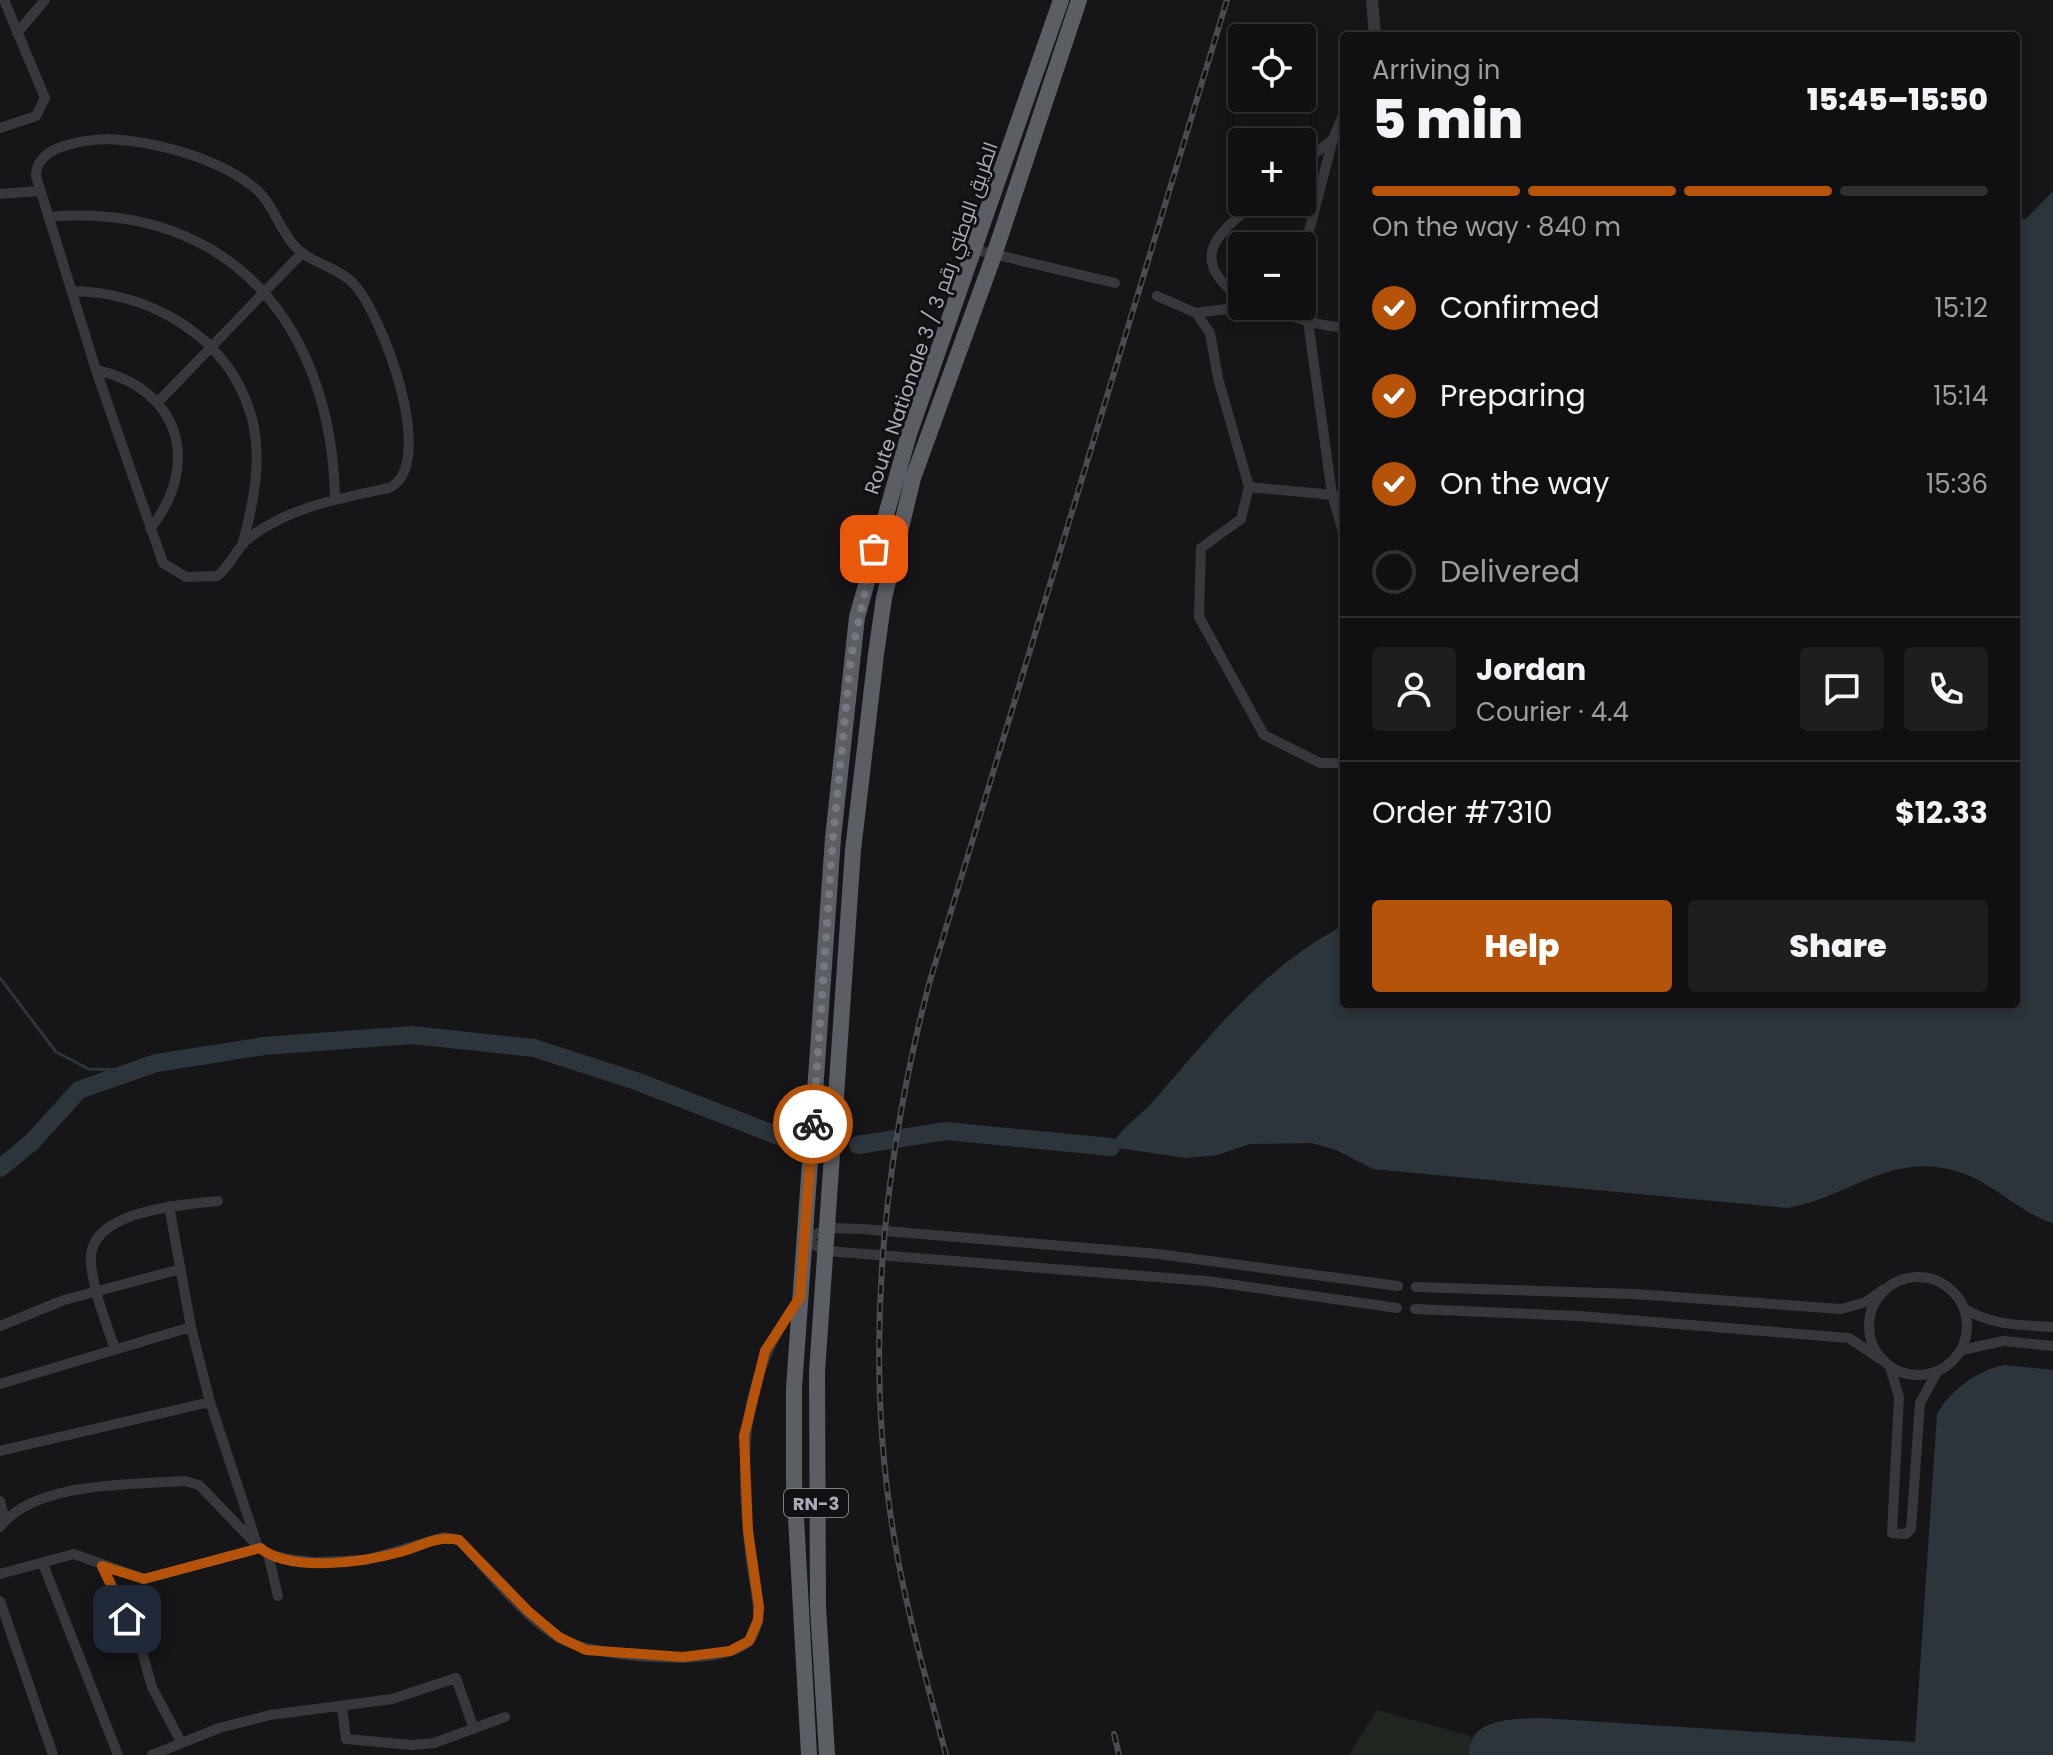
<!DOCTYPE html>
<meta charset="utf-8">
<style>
:root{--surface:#101012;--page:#1e1e20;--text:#f1f3f6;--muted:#9c9d9f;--line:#303032;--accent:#b45309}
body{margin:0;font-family:Poppins,Cairo,sans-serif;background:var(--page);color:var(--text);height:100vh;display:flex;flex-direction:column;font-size:30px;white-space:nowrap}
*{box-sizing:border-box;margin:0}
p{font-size:26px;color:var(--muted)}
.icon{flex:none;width:44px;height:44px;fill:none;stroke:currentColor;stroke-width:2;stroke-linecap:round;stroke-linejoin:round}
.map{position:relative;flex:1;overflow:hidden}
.sheet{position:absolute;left:1340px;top:32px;width:680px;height:976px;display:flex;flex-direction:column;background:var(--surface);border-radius:8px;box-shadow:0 4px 12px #0003,0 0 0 2px var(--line)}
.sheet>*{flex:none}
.tools{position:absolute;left:1228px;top:24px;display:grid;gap:16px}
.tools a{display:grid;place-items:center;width:88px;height:88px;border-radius:8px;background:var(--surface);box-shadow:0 4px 12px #0003,0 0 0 2px var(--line);font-size:40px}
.pin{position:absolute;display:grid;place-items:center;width:68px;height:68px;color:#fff;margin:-34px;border-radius:16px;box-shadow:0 4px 12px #0006}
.courier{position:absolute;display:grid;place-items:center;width:80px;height:80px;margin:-40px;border:6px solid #b45309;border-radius:50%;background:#fff;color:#222;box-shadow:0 2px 10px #0007}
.head em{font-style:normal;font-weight:800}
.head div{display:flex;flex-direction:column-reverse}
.head{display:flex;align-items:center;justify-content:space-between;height:136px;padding:0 32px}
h1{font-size:52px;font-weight:800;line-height:60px}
.bar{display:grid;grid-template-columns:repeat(4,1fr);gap:12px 8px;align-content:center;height:96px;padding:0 32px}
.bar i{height:10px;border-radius:6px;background:var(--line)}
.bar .current{background:var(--accent)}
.bar p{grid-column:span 4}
.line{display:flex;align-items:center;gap:20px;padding:0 32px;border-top:2px solid var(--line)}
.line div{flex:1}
.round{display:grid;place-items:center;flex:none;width:84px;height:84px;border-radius:8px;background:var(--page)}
ol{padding:0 32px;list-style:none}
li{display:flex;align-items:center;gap:24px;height:88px}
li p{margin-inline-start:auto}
li .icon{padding:8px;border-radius:50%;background:var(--accent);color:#fff;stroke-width:4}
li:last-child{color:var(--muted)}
li i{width:44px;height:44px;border:4px solid var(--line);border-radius:50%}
.primary-button{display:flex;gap:16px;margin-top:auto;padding:16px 32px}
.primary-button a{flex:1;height:92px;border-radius:8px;background:var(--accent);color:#fff;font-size:32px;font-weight:800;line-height:92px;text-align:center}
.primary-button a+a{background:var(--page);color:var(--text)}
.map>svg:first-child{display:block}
</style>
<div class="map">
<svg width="2053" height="1755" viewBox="0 0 2053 1755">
<rect width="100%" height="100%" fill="#161618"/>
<path fill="#1e261f" d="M1377,1710L1471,1736L1469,1755H1348Z"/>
<path fill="#2c353c" d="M2053,191V1223C2023,1214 2000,1190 1972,1177C1897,1144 1855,1196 1787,1208L1373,1169L1336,1150L1312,1143L1250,1144L1218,1155L1186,1158L1111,1147C1121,1127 1142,1115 1156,1098C1216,1029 1262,969 1344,925V1004H2016V219H2026Z
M2004,1365L2053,1370V1755H1469C1468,1718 1512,1719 1541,1718L1915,1742L1937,1414C1951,1389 1977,1371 2004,1365Z"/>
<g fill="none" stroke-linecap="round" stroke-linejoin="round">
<path stroke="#2c353c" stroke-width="3" d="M0,978L56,1052L89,1069L135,1070"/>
<path stroke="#2c353c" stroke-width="18" d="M858,1145L946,1131L1111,1147
M0,1168L32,1142L79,1090L156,1063L264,1046L412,1035L534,1048L636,1081L794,1142"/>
<path stroke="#37383d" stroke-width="10" d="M17,33L45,0
M0,128L36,116L45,98L4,0
M108,139C154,141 214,157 251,185C272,200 277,225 293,244C309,264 335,265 353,283C382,313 439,465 389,488C341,498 289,507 249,538C235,549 231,566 217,576L186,577L163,563L96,370L36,176C36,145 84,140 108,139Z
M1302,164L1333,139
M0,194L40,191
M48,217C231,201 332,327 335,499
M976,250L1115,283
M1302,258L1333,139L1344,113
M72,291C150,292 228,336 251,415C263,457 254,501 243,542
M1157,296L1196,313L1249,306
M1242,299C1187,260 1215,235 1256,202
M1254,306C1285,311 1313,327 1344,327
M1196,313L1210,333L1218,378L1249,487L1241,519L1201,548L1199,617L1264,735L1320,763H1344
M1308,321L1332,494L1344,536
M96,370C180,388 202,464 150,529
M158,402L302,253
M1249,487L1344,496
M169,1206L191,1327L210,1402L256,1541
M804,1240L828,1228L863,1229L1158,1254L1398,1286
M804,1240L827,1251L1207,1281L1397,1308
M1869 1326a49 49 0 1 1 98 0a49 49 0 1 1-98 0Z
M1416,1287L1634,1294L1841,1309L1866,1302L1884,1289
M1964,1308C1990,1326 2023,1325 2053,1327
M1415,1309L1579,1316L1849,1338L1882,1360
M0,1326L64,1300L181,1269
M115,1349C106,1322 94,1293 91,1264C85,1210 181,1205 218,1201
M1962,1350L2003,1341L2053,1346
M1890,1367L1899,1397L1892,1533L1906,1534L1911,1529L1920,1403L1937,1372
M0,1384L191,1327
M0,1451L210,1402
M0,1501L5,1520
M0,1527C35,1481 133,1485 185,1481L199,1485L255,1543L268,1554L289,1559L315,1562L366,1560L444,1537L459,1540C488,1570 525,1619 561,1639C595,1657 718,1669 748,1642C754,1636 756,1628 758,1620C759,1597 752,1575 750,1553C740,1456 739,1380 799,1299
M268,1554L278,1596
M43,1564L118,1755
M102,1566L139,1641L152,1687L181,1742
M0,1574L74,1554L144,1579L260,1548
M0,1601L53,1755
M342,1708L346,1739L412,1745L434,1743L505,1717
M152,1755L219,1728L270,1715L392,1699L456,1678L474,1729"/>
<path stroke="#37383d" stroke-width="12" d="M1372,0L1375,36"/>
<path stroke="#5b5e65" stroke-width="16" d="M809,1755L794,1481V1388L833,838L857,617L909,434L1061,0
M827,1755L818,1607L817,1372L853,850L876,654L884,598L913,478L994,255L1079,0"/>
<g stroke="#4a4c52" stroke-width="6">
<path id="rail" d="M1114,1734L1119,1755
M946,1755C928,1685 907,1614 895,1543C863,1358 882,1164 929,984L1227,0"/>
</g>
<use href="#rail" stroke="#111113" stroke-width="3" stroke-dasharray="9" stroke-linecap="butt"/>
</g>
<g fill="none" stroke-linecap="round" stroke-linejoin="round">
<path stroke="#757880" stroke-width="8" stroke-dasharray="0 14.4" d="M813,1124L833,838L851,657L874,549"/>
<path stroke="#b45309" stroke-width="10" d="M127,1619L102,1566L144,1579L260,1548C291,1573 364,1562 400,1552C422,1546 436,1535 459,1540L528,1611L559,1637L586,1650L683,1657L730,1651L749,1641L758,1620L759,1607L748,1531L744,1436L765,1351L800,1297L813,1124"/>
</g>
<g text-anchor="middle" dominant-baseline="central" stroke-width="6" stroke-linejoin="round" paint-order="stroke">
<rect fill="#111113" stroke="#7b7e86" stroke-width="2" x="784" y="1489" width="64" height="28" rx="6"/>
<g font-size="18" font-weight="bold" fill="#a8adb8">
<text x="816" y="1503">RN-3</text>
</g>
<g font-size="20" fill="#a8adb8" stroke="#111113">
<text transform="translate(931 318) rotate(-71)">Route Nationale 3 / الطريق الوطني رقم 3</text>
</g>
</g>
</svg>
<div class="tools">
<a><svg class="icon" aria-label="locate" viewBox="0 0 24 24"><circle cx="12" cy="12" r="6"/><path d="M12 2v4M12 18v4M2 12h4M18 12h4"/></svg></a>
<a>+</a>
<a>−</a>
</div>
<div class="pin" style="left:874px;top:549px;background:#ea580c"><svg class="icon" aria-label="bag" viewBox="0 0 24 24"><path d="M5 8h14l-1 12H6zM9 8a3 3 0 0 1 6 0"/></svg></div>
<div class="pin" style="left:127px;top:1619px;background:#1f2937"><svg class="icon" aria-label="home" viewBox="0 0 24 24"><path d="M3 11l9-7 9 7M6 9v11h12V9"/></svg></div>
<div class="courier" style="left:813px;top:1124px"><svg class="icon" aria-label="bike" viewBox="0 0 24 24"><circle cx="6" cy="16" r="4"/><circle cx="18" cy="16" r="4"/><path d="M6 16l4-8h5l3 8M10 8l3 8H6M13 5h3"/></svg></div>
<section class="sheet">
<div class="head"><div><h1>5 min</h1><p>Arriving in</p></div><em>15:45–15:50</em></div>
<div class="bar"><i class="current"></i><i class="current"></i><i class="current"></i><i></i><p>On the way · 840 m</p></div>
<ol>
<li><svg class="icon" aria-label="check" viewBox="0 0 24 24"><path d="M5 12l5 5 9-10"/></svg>Confirmed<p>15:12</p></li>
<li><svg class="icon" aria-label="check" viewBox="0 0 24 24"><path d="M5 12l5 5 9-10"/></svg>Preparing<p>15:14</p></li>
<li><svg class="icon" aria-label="check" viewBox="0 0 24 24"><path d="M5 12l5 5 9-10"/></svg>On the way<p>15:36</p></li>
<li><i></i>Delivered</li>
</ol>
<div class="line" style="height:144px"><a class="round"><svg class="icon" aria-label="person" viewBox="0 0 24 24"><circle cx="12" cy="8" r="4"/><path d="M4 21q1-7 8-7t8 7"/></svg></a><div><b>Jordan</b><p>Courier · 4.4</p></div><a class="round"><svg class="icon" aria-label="chat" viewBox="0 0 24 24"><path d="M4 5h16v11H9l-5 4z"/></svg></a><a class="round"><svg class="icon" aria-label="phone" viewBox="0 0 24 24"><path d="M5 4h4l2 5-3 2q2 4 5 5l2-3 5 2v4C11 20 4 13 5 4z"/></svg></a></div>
<div class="line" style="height:104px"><div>Order #7310</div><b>$12.33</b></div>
<div class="primary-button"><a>Help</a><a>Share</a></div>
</section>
</div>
